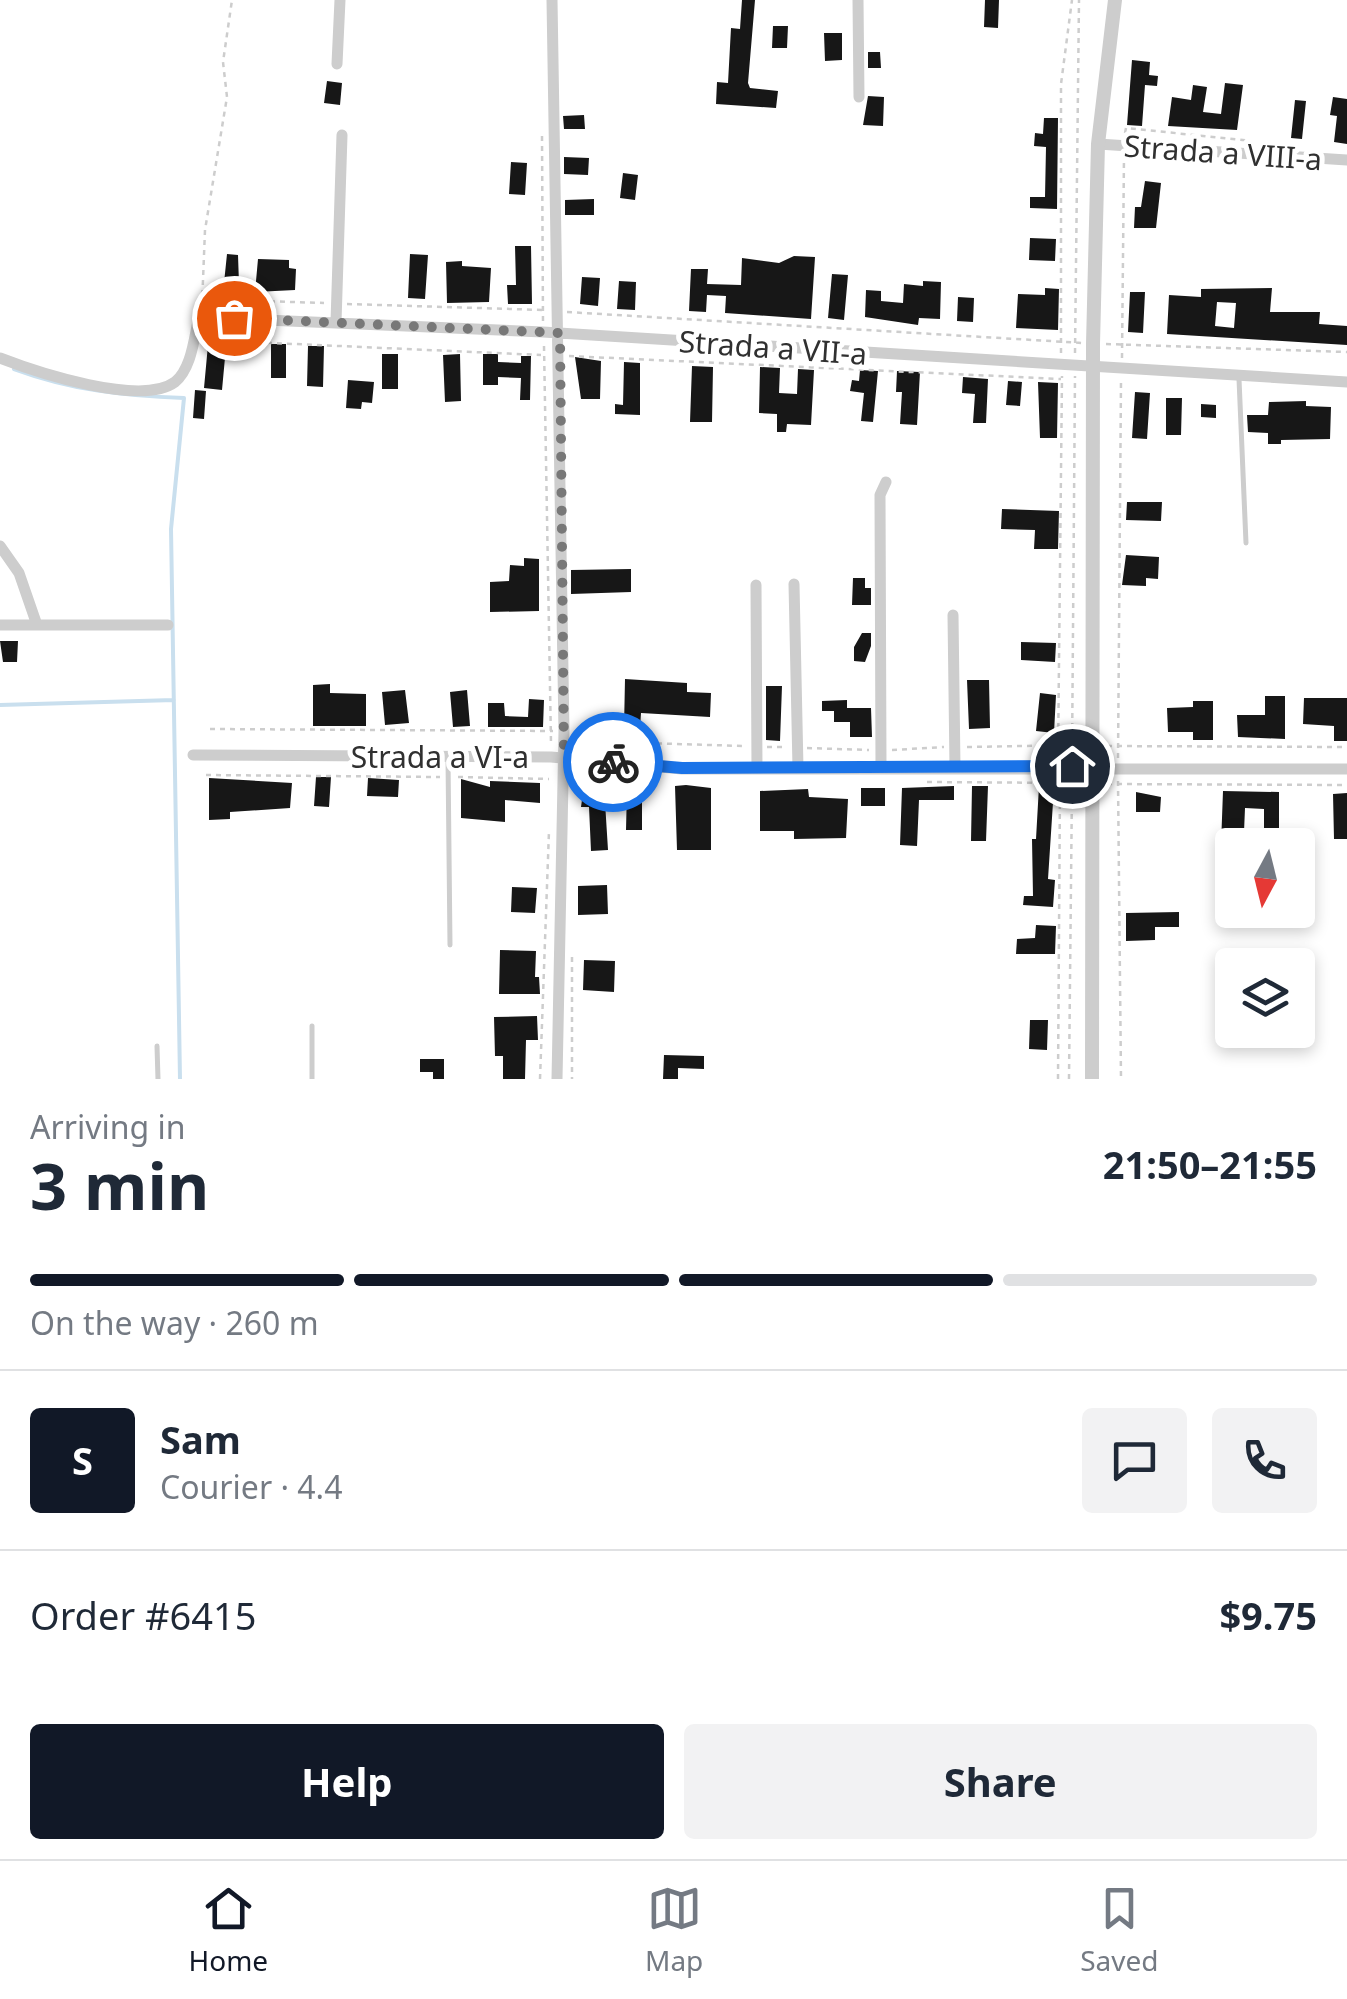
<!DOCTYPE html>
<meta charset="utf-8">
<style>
:root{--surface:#fff;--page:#f2f2f3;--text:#1f2937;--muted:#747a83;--line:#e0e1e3;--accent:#111827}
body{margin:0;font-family:"Noto Sans",sans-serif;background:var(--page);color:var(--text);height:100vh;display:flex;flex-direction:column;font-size:38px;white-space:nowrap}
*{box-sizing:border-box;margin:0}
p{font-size:32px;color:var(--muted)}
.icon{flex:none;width:55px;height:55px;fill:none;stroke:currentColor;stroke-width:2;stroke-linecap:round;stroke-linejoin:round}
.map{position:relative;height:1079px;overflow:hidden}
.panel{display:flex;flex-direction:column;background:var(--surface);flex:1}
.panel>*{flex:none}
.needle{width:65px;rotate:187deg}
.fabs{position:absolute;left:1215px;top:828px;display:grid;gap:20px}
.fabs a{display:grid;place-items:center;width:100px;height:100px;border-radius:10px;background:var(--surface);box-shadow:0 5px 15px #0003;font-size:50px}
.pin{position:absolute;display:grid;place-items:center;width:85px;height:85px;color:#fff;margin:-42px;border:5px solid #fff;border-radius:50%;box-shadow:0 2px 10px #0007}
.courier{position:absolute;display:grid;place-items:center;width:100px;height:100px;margin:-50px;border:8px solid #1a73e8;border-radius:50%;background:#fff;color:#222;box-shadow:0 2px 12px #0007}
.headline em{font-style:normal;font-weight:700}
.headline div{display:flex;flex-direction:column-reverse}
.headline{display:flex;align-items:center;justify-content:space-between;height:170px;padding:0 30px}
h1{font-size:65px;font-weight:700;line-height:75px}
.bar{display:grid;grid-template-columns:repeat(4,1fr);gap:15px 10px;align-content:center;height:120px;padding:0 30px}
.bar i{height:12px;border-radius:8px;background:var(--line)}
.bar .active{background:var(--accent)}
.bar p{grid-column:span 4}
.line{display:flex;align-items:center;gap:25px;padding:0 30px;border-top:2px solid var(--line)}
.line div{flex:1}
.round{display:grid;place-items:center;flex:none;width:105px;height:105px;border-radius:10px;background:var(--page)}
.primary-button{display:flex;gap:20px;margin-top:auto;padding:20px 30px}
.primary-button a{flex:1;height:115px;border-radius:10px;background:var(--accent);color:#fff;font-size:40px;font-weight:700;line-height:115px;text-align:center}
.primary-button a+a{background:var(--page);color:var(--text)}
.tabs{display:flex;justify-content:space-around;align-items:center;height:140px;border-top:2px solid var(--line);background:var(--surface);font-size:28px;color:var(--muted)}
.tabs a{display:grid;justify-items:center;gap:5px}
.tabs .active{color:var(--accent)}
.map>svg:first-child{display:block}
</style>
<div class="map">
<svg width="1347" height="1079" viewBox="0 0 1347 1079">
<rect width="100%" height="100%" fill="#fff"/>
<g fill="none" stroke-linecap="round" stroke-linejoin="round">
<path stroke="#c9dfee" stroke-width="4" d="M14,369C71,390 124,396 184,398L171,529L180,1079
M0,705L174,700"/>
</g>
<path fill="#171717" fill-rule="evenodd" d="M742,0H755L748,83L750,88L778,91L776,108L716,104L717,82L728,83L731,28L740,29Z
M985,0H999L998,28L984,27Z
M773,26H788L787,48H772Z
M824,33H842V60L825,61Z
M868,52H880L881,68H868Z
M1132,60L1150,62L1149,75L1158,76L1157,86L1145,85L1142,126L1127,125Z
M327,81L342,83L340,105L324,103Z
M1225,83L1243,85L1237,130L1168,126L1172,97L1191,100L1193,85L1207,87L1203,112L1221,114Z
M868,96L884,97L883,126L863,125Z
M1333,97L1347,99V144L1334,142L1337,116L1330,115Z
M1295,100L1306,101L1302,139L1291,138Z
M584,115L585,129H564L563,116Z
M1044,118H1058L1057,209L1030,208V197H1045L1046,147L1034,146L1035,133L1043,134Z
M564,157L589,158L588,175L564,174Z
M511,162L527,163L525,195L509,194Z
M623,173L638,175L635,200L620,198Z
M1145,181L1161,183L1156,228H1134L1135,207H1141Z
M594,199V215H565V200Z
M1030,238L1056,239L1055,261L1029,260Z
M515,246H531L532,304H508L507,285H516Z
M227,254L238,255L239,284L224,283Z
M410,254L428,255L425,299L408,298Z
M794,256L815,257L811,319L725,313L726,296L707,295L706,312L689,311L691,269H708L707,284L741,285L742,258L779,263Z
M258,259L289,260V268L296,269L295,290L255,292Z
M462,261V266L491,268L489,302L447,303L446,262Z
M832,274L848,275L844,320L828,318Z
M582,277L600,278L598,306L580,304Z
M619,281L636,282L635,310L617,309Z
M923,281L941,282L940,319L919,318L918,325L865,317L866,290L881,291V301L903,303L904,284L923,286Z
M1045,288L1059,289L1058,330L1016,328L1018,294L1045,295Z
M1272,288L1270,312H1320L1319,324L1347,326V345L1167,334L1169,295L1201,297V289ZM1217,302L1236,303L1234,328L1215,326Z
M1130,292H1145L1143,333L1128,332Z
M958,297L974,298L973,322L957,321Z
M209,334L227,336L222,390L204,388Z
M271,344H286V378H271Z
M308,346H324L323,387L307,386Z
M382,354H398V389H382Z
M460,354L461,401L445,402L443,355Z
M483,354H498V362L521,363V356H531L530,400H520L521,378L498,377V385H483Z
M575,357L601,361L600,399H581Z
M624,362L640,363V415L615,414V404L623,405Z
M692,366L713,367L712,422H690Z
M760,367L780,368L779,393L797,394L798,369L814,370L811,425L787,424L786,432H777V414L759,413Z
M860,370L878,371L873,422L861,421L864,393L850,391L852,380L859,381Z
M897,371L920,372L917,425L900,424L902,392H896Z
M963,377L988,379L986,423H973L975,394L962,393Z
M348,380L374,382L372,403L362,402L361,409L346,408Z
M1008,381L1022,382L1020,406L1006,405Z
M1038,382L1058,383L1057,438H1040Z
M195,390L206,391L204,419L193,418Z
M1135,392L1150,393L1147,439L1132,438Z
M1166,398H1182L1181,435H1166Z
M1306,401V406L1331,407L1330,439L1281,440V444H1268V433L1248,432L1247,415H1268L1269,402Z
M1201,404L1216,405V418L1201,417Z
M1127,502H1162L1161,521L1126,520Z
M1002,509L1059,511L1058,549H1034L1035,530L1001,529Z
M1126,555L1159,557L1158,579L1146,578V586L1122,585Z
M524,558L539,559V611L490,612V582L509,581L510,565L524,566Z
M631,569V592L571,594V570Z
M853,578H865V588H871V605H852Z
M862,633H871V646L865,662L854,661V647Z
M0,641H18L17,662H3Z
M1021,642L1056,643L1055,662L1021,660Z
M625,679L687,683V692L711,693L710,717L641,713L640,728H624Z
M967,680H989L990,728L969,729Z
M330,684V693L366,694V726H313V685Z
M766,686H782L780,741L766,740Z
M405,690L409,723L385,725L382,692Z
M467,690L470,726L453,727L450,692Z
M1040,693L1056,695L1054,733L1036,731Z
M1265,696H1285V739L1238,737L1237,715H1265Z
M1304,698H1347V741H1334V726L1303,724Z
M529,699L544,700L543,727H488V703H504L505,716L528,717Z
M847,700V708H871L872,737H850V722H834V711H822V701Z
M1193,701H1213V740H1193V732H1168L1167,708L1193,707Z
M316,777H331L329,807L314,806Z
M209,778L292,783L290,808L230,812V819L209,820Z
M368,778L399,780L398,797L367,796Z
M461,779L490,787V781L540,783V803L505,800V822L461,818Z
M686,785L711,788V850H677L675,786Z
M584,786H604L608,850L591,851L589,807H581Z
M954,786V800H919L917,846L900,845L902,788Z
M972,786H988L986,841H971Z
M1039,786L1054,787L1048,879L1055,880L1053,907L1023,905L1024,896H1033L1032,839H1036Z
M861,788H885V806H861Z
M627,789H642V830H626Z
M808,789L809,797L848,799L846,838L794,839V831H760V791Z
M1223,791L1279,792V845H1221ZM1245,808L1264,809V833L1244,832Z
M1136,792L1161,797L1160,812H1136Z
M1347,793V839H1334L1333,794Z
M607,885L608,914L578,915V886Z
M512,887L537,888L535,913L511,912Z
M1179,912V927H1155V940L1126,941V913Z
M1036,925L1056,926L1055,954H1016L1017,939L1035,938Z
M500,950L536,951L535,977H539L540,994H499Z
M584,960L615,961L614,992L583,990Z
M537,1016L538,1040H526L525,1079H503V1056H495L494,1017Z
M1030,1020H1048L1047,1050L1029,1049Z
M664,1055L704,1056V1069L678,1068V1079H663Z
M420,1059H444V1079H433V1072H420Z"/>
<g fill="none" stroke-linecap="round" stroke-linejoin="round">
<path stroke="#cdcdcd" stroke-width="2.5" stroke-dasharray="5 5" stroke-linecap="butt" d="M1125,133L1126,128L1252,141
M542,136L543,323
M230,300L324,303
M347,304L544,310
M202,305L205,230L227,97L223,62L232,0
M567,312L1083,343
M227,341L541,355
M1106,344L1347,352
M544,346L551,743
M1061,353V84L1072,0
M1075,353L1079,0
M569,356L1061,379
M1122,358L1124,156
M210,729L553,731
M577,741L744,746
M1107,746L1347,747
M767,747H784
M967,747L1079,745
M807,748L869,750
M892,750L944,747
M1058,758L1062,376
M1072,758L1075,376
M1118,758L1121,381
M206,775L440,777
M458,777L549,779
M577,778L659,780
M1118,781L1121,1079
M927,782L1079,783
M1107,784L1347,785
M572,957V1079
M540,1079L549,831
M1058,1079L1060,786
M1069,1079L1072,786"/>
<path stroke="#cdcdcd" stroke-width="5" d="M1239,379L1246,543
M448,759L450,945
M157,1046L158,1079
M312,1079V1026"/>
<path stroke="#cdcdcd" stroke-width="11" d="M552,0L564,732L557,1079
M858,0L859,97
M337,64L340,0
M1098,144L1347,160
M336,322L342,135
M0,358C36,372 141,407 175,382C192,368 194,337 199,317L543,332L1347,382
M0,546L19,573L37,625
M794,584L798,768
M756,585L757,768
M953,615L955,767
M0,625H168
M193,755L551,757L682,769H1347
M881,767L880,495L886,482"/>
<path stroke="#cdcdcd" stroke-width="14" d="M1092,1079L1093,344L1098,144L1115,0"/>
</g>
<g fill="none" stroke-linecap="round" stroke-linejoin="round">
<path stroke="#787878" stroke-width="10" stroke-dasharray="0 18" d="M234,318L560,333L564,758L613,762"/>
<path stroke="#1a73e8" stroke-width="12" d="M613,762L682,768L1072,766"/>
</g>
<g text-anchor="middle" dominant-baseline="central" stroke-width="10" stroke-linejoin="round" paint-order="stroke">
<g font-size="30" fill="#303030" stroke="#fff">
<text transform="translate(1223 152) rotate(4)">Strada a VIII-a</text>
<text transform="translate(773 347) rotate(4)">Strada a VII-a</text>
<text x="440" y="756">Strada a VI-a</text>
</g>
</g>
</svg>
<div class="fabs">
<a><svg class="needle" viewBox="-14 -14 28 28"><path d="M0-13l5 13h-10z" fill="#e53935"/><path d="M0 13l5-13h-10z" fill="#747a83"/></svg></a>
<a><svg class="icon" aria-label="layers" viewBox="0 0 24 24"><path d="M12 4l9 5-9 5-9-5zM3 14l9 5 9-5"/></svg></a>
</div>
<div class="pin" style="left:234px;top:318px;background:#ea580c"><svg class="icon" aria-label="bag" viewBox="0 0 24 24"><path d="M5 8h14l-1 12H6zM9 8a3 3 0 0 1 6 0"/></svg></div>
<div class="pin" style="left:1072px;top:766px;background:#1f2937"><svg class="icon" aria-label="home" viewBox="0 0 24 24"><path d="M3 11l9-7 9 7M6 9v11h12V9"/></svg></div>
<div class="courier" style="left:613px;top:762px"><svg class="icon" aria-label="bike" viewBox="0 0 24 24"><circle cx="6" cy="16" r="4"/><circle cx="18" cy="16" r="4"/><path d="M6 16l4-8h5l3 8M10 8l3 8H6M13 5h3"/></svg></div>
</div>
<section class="panel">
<div class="headline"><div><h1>3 min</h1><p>Arriving in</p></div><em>21:50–21:55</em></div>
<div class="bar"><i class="active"></i><i class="active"></i><i class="active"></i><i></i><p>On the way · 260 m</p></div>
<div class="line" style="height:180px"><b class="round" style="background:var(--accent);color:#fff">S</b><div><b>Sam</b><p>Courier · 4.4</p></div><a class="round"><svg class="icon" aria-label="chat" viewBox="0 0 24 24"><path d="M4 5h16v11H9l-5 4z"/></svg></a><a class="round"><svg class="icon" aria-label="phone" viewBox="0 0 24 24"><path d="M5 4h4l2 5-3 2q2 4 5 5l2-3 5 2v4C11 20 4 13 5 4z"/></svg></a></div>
<div class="line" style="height:130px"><div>Order #6415</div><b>$9.75</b></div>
<div class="primary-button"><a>Help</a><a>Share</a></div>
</section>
<nav class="tabs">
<a class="active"><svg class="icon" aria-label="home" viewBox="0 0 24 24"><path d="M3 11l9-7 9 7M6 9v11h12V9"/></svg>Home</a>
<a><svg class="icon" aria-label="map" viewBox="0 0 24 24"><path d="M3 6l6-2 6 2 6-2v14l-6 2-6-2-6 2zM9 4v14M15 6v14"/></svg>Map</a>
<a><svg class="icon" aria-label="saved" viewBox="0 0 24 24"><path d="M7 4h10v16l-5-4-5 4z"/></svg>Saved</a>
</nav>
